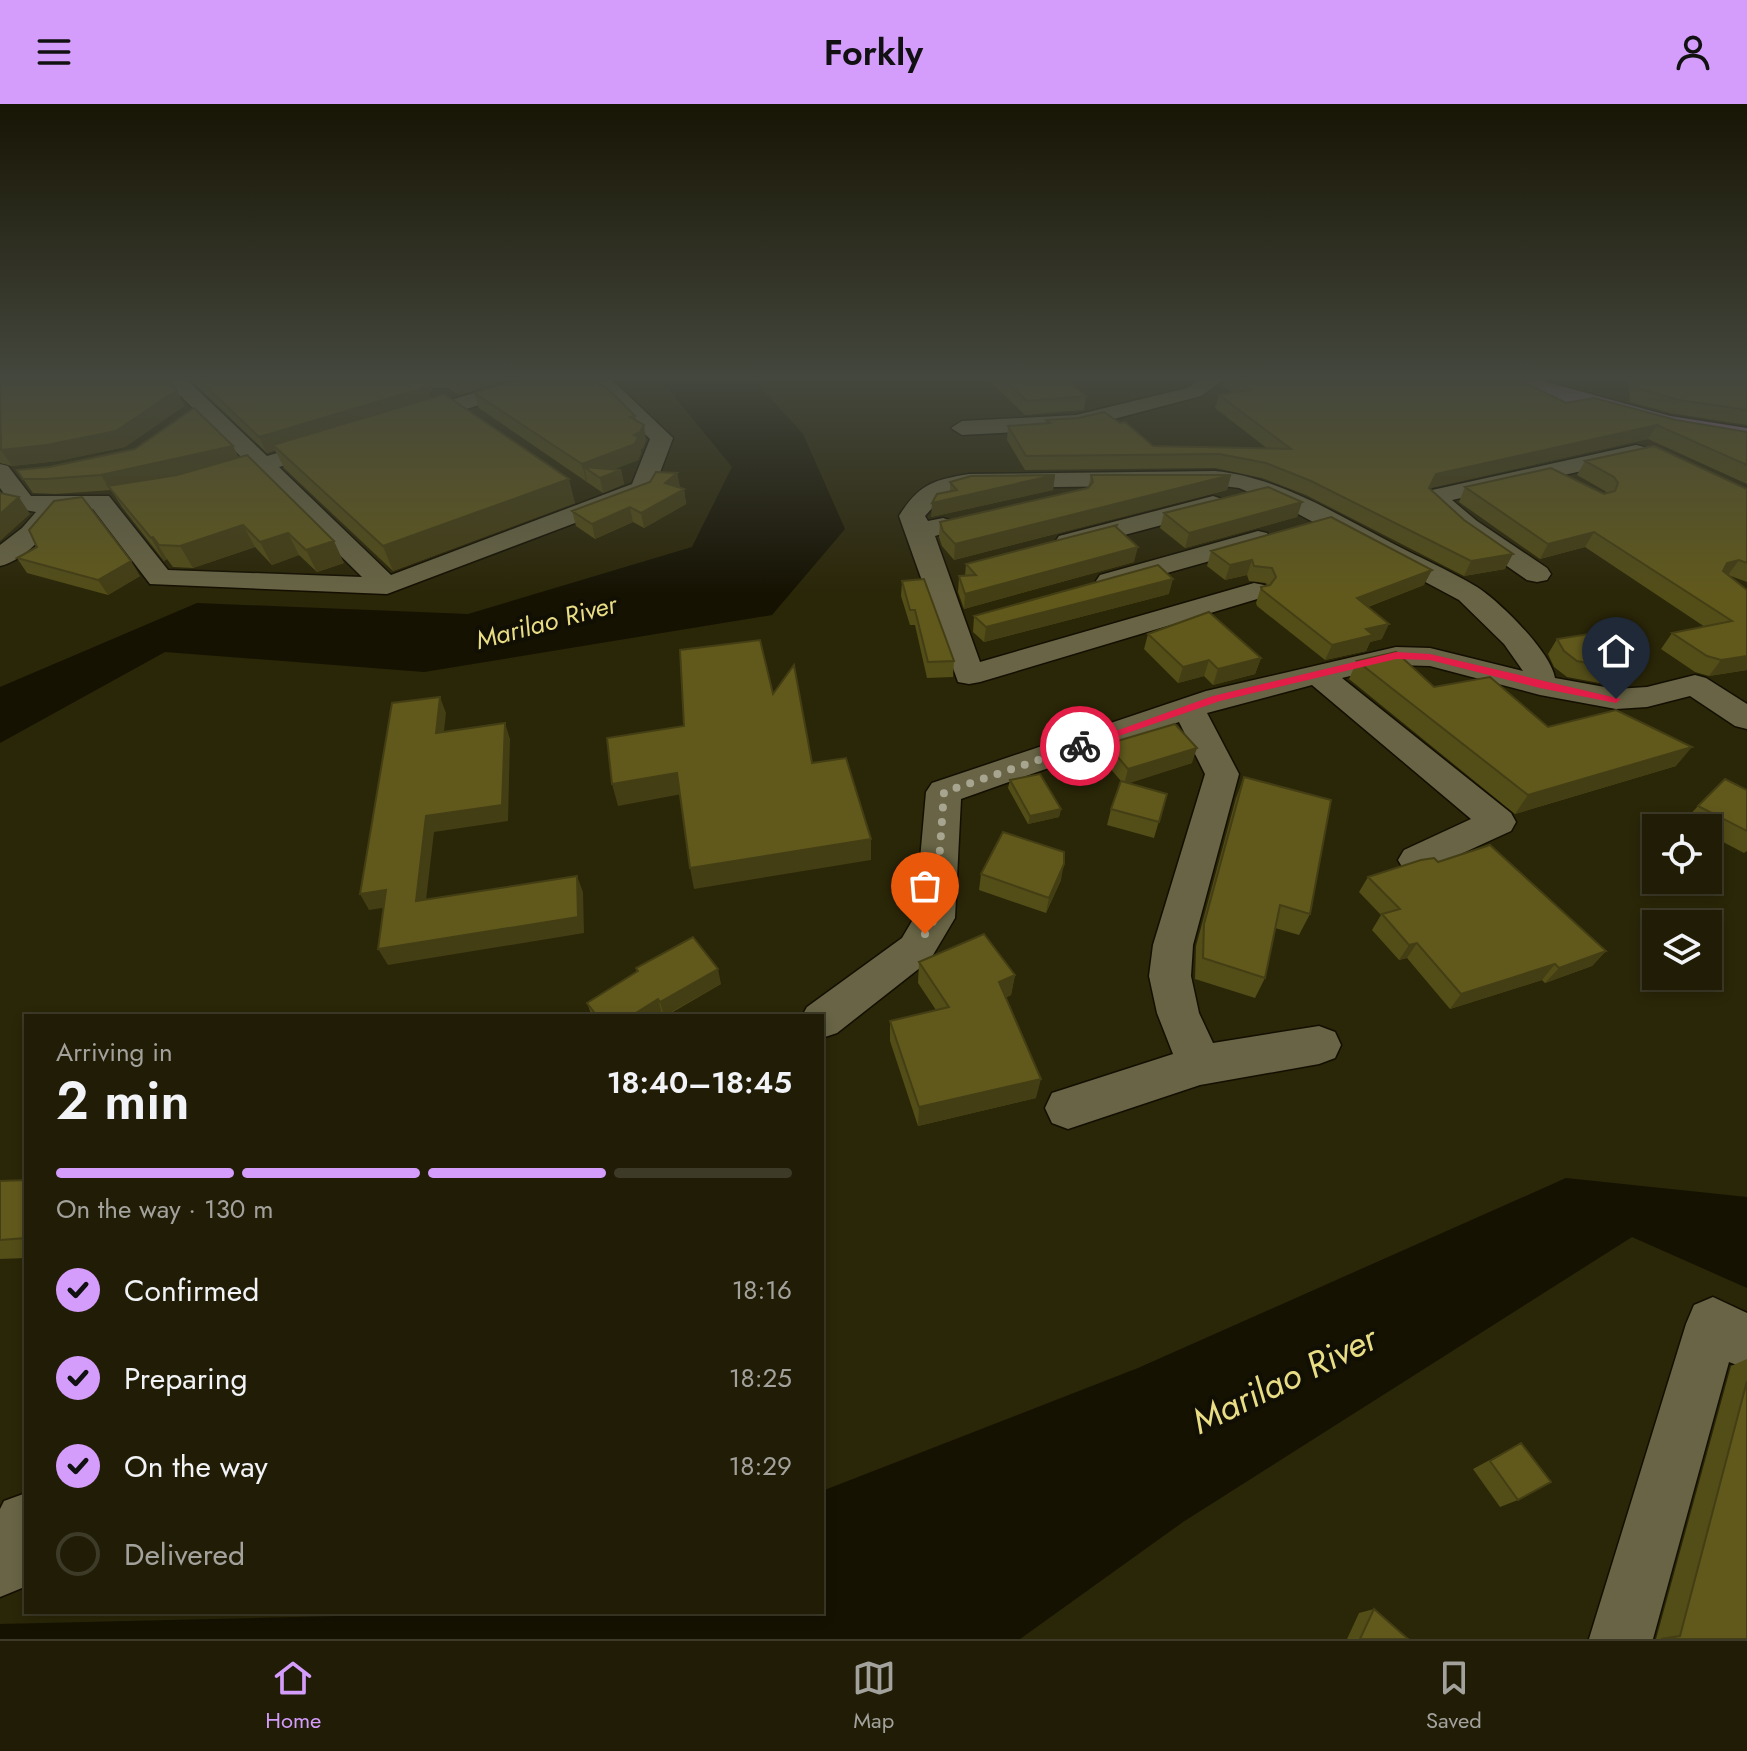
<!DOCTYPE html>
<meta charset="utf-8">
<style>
:root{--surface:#201c06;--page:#2d2914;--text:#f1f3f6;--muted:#a2a19b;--line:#3d3a28;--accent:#d49cfb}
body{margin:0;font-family:Jost,sans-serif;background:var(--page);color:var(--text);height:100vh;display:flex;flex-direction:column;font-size:30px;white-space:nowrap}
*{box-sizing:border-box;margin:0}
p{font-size:26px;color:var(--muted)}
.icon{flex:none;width:44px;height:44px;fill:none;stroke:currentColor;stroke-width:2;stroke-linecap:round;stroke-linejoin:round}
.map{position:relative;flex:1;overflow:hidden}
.sheet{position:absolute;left:24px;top:910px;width:800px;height:600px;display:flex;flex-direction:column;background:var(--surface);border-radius:0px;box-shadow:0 4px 12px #0003,0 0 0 2px var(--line)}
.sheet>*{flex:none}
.buttons{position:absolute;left:1642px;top:710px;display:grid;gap:16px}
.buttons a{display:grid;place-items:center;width:80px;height:80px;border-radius:0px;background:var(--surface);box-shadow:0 4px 12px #0003,0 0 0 2px var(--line);font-size:40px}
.pin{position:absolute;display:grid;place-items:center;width:68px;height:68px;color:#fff;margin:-82px -34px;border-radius:50% 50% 50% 0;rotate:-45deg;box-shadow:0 0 8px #0007}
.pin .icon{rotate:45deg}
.courier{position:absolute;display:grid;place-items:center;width:80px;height:80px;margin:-40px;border:6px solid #e11d48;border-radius:50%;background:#fff;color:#222;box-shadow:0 2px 10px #0007}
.overview em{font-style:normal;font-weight:600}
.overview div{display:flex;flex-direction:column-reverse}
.overview{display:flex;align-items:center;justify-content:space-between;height:136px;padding:0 32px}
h1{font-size:52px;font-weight:600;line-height:60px}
.bar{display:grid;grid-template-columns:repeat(4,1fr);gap:12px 8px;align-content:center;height:96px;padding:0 32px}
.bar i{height:10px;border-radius:6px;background:var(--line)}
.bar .active{background:var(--accent)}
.bar p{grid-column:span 4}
ol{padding:0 32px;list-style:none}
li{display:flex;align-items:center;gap:24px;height:88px}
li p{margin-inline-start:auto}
li .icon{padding:8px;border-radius:50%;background:var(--accent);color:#111;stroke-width:4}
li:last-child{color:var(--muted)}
li i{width:44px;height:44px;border:4px solid var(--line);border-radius:50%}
header{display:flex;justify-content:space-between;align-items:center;height:104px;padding:0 32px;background:var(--accent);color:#111;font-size:36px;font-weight:600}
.menu{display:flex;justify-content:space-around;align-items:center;height:112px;border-top:2px solid var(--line);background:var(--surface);font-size:22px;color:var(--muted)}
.menu a{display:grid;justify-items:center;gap:4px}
.menu .active{color:var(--accent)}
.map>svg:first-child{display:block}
</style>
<header><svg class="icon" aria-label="menu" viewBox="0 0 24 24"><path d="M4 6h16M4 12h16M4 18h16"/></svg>Forkly<svg class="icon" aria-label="person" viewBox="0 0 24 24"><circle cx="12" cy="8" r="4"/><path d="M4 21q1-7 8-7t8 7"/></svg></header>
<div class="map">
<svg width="1747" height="1535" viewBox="0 0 1747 1535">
<rect width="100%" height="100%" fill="#2a2608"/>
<path fill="#151202" d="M660,275H753L803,330L845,425L772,511L424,568L165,548L0,639V583L197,499L468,510L692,443L732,363Z
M1566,1074L1747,1093V1184L1632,1133L1183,1418L1020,1535H0V1520L510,1508H822V1387L1138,1264Z"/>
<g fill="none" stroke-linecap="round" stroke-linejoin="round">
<g stroke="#130f00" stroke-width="3">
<path id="minor" d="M164,275H186L267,352L329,334L337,336L341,341L337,346L279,363L391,471L632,380L650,335L589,275H611L673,334L652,390L387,490L150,480L93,405L62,409C46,429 26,456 0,462V441L22,424L36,408L14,404L0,384V360L8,362L31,392H109L168,466L362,473L258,370L208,384L199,382L196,377L199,372L246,358Z
M521,275H552L549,279L419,320L411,322L400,315L403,310Z
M1201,275H1225L1201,292L1076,325L962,331L951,324L962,317L1076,311L1187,284Z
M1636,341L1644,343L1648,348L1644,353L1452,396L1477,417L1547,464L1551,470L1547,476L1537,478L1527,476L1459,429L1425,396L1432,386Z
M1215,367C1278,373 1334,409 1390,438C1418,453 1449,466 1477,483C1499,497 1551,548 1555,574L1616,585L1647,583L1695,571L1706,574L1747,600V625L1735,622L1690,592L1647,603L1616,605L1540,591L1430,562L1396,561L1342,574L1511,709L1516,718L1511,727L1417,770L1404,766L1398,756L1404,746L1471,715L1312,581L1207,609L1239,670L1193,841L1191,872L1199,909L1213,939L1319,922L1335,928L1341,941L1335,954L1319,960L1200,981L1068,1025L1052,1019L1045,1004L1052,989L1173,950L1157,909L1149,872L1153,841L1205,670L1179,618L961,695L955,814L930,856L837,929L822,934V912H802L807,903L902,834L915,812L926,688L932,679L1206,587L1396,543L1430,544L1523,567L1504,540L1459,496L1285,403L1239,384L1215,381L969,384L944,391L925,412L928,417L943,414L952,417L956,422L952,427L935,432L980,558L1254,479L1264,481L1268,487L1264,493L980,578L969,580L958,578L899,412C919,380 933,376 969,370Z
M1213,392L1222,395L1226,400L1222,405L1068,446L1059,444L1055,438L1059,432Z
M1258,427L1267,429L1271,435L1267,441L1110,485L1100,483L1096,477L1100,471Z
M1713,1193L1747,1209V1265L1729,1258L1653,1535H1589L1686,1220L1694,1201Z
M26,1389V1477L22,1484L0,1493V1405L4,1397Z"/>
</g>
<g stroke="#130f00" stroke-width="3">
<path id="major" d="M1498,275H1536L1670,312L1747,324V340L1668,327L1502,280Z"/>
</g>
<use href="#minor" fill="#686445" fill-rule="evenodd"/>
<use href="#major" fill="#8b6693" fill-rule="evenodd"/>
</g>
<path fill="#534d18" d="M0,275L177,286L184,302L125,343L58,357L12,362L0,359Z
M190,275H334L333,276L337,275H512L459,291L449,284H433L429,289L431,294L575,399L393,467L284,364L275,346L267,349Z
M988,275H1065L1086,292L1084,306L1025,311Z
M1224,275H1517L1566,299L1747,328V380L1648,335L1430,384L1505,465L1464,472L1306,391L1262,374L1215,364L1025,366L1007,336L1008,322L1046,319V316L1153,342L1268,345L1215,304L1219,291L1233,289L1222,281Z
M1628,275H1747V321L1671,309L1630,298Z
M592,276L635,312L636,316L646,336L643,344L641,345V349L638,356L615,365L621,366L624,380L603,389L479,304L474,289Z
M233,342L239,354L344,459L317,468L299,451L272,461L255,443L193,464L173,463L167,455L164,457L122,403L111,386L56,390L33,389L17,366Z
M1585,357L1747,385V478L1728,471L1747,486V566L1709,572L1695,568L1661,545L1672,529L1705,523L1585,443L1540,455L1459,398L1465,383L1607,389L1605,387L1577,371Z
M677,369L680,384L684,385L686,400L644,424L633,418L595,435L576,422L572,407Z
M1055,371L1053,386L931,413L950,387V378Z
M1091,371H1231L1227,386L954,456L942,442L939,433L940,418L1088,384Z
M1302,398L1297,413L1185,444L1160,424L1164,409Z
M1117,421V424L1134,458L964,505L958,488L959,472H965L966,460Z
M1211,447L1424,481L1368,503L1382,535L1370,538L1366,547L1325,556L1257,502L1256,499L1261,483L1267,481L1266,479L1249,477L1247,471L1225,476L1207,462Z
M17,454L140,472L108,491L27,469Z
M902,477L954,557L953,573L927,574L915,521H910L901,492Z
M1169,490L984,538L973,528L974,512Z
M1148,530L1261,554L1255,570L1213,581L1204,572L1178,579L1144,545Z
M1594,534L1646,557L1635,572L1599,579L1567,573L1554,563L1548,550L1557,535Z
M1357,557L1548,623L1676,662L1515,710L1349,575Z
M1107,640L1192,659L1128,679L1167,690L1154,734L1107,721L1111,705L1121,677L1103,656Z
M1244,673L1310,810L1299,831L1275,824L1265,874L1255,894L1195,875L1196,842L1236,694Z
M1010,676L1061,705L1059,713L1028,720L1008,684Z
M1747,686V747L1744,749L1708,730V724H1696L1684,717L1698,702Z
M1438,758L1606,847L1592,862L1545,879L1542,876L1450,905L1407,854L1399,856L1372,826L1381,811L1359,788L1368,773Z
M981,770L1061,776L1046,809L979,786Z
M919,858L1015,871L1011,891L1005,894L1036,994L918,1022L890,937V917L936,906L918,879Z
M636,864L721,880L666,912H664L662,910L659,912H592L587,899L637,868Z
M26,1076V1154L0,1155V1077Z
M1747,1255V1535H1656L1731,1262Z
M1521,1339L1518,1396L1500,1403L1473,1365Z
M1374,1505L1408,1535H1347L1359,1509Z"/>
<path fill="#443e14" d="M424,275H430L433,284L429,289L432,299L273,341L275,346L267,349L259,333L422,277Z
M457,275H512L459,291L454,276Z
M177,286L184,302L125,343L58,357L12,362L1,346Z
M644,321L646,336L643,344L641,345V349L638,356L597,372L584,363L587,376L586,377L582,360L634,331Z
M1657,321L1648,335L1430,384L1436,370Z
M233,342L240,357L112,385L108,382L110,386L101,371Z
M621,366L624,380L603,389L600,374Z
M677,369L680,384L665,379Z
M1055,371L1053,386L931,413L932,399Z
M1231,371L1227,386L954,456L955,440Z
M569,375L575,399L393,467L383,442Z
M684,385L686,400L644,424L641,409Z
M19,393L30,410L0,437V410Z
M1302,398L1297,413L1185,444L1189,429Z
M630,403L633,418L595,435L592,420Z
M243,421L255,443L193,464L180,442Z
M1594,428L1585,443L1540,455L1548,440Z
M288,429L299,451L272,461L260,438Z
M153,433L167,455L164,457L151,434Z
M334,437L344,459L317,468L306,446Z
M1138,443L1134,458L964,505L965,490Z
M1513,450L1505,465L1464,472L1471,457Z
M1252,456L1247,471L1225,476L1230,461Z
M1739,456L1728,471L1716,474L1727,459Z
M131,457L140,472L108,491L98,476Z
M1432,466L1424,481L1351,509L1357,494Z
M1173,475L1169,490L984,538L986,523Z
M1389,520L1382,535L1370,538L1366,547L1325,556L1332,541L1366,525Z
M1747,552V566L1709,572L1721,556Z
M1261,554L1255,570L1213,581L1218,565Z
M1209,556L1204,572L1178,579L1183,563Z
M1646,557L1635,572L1599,579L1610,563Z
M440,593L446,609L442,645L436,629Z
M505,619L510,635L508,717L434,728L424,813L416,797L426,712Z
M1692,643L1676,662L1515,710L1528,691Z
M1197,644L1192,659L1124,681L1128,665Z
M677,669L682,690L618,702L612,680Z
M1061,705L1059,713L1028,720L1030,712Z
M871,735V756L694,785L690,764Z
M1064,760L1061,776L1046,809L1049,794Z
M577,772L583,788L584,829L388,861L378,845Z
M386,786L395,802L369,806L360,790Z
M1417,839L1407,854L1399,856L1409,841Z
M1606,847L1592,862L1545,879L1559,864Z
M1555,860L1542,876L1450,905L1461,890Z
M718,865L721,880L664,912L660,898Z
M1015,871L1011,891L995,898L999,878Z
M658,895L662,910L659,912H631Z
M1041,975L1036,994L918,1022L919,1003Z"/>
<path fill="#61591c" stroke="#443e14" stroke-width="2" d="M0,275H166L177,286L116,327L47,341L1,346Z
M198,275H323L322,279L337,275H424L422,277L427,283L259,333Z
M520,275H590L608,285L635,312L630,313L644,321L640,328L634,331L638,333L635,340L582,360L474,289Z
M1003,275H1065L1086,292L1027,297Z
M1235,275H1517L1566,299L1594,294L1676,316L1747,328V361L1657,321L1436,370L1429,384L1464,416L1513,450L1471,457L1311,377L1266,359L1219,350L1026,352L1008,322L1050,319L1046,316L1078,314L1104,308L1120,319L1125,318L1153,342L1291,345L1219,291L1251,286Z
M1636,275H1747V306L1679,296L1637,284Z
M444,290L569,375L383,442L273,341Z
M194,304L233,342L101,371L46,375H23L17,366L49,363L135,345Z
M1654,342L1747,385V459L1739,456L1727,459L1723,467L1747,486V552L1721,556L1707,552L1672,529L1732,517L1594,428L1548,440L1465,383L1551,364L1604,390L1615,387L1618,379L1614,373L1585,357Z
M247,351L334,437L306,446L288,429L260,438L243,421L180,442L159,441L153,433L151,434L108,382L177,371Z
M584,363L621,366L600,374Z
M656,368L677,369L665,379L684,385L641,409L630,403L592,420L572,407L650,378Z
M1055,371L932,399L937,390L957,386L950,378L971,372Z
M1091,371H1231L955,440L943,427L940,418L1088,384L1093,378Z
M1268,383L1302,398L1189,429L1164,409Z
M0,389L19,393L0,410Z
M82,393L131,457L98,476L17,454L37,443L29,426L54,397Z
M1331,413L1432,466L1357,494L1389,520L1366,525L1373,531L1332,541L1262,486L1261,483L1270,481L1276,473L1272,464L1254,462L1252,456L1230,461L1211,447Z
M1117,421L1116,423L1138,443L965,490L959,472L976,471L966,460Z
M1158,461L1173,475L986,523L974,512Z
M924,475L954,557L928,558L915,506H910L902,477Z
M1209,508L1261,554L1218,565L1209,556L1183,563L1148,530Z
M1589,530L1594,534L1613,531L1646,557L1610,563L1577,557L1564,547L1557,535Z
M760,536L773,590L794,561L812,659L846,654L871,735L690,764L677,669L612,680L607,634L684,622L680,546Z
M1396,548L1434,583L1490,573L1548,623L1616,606L1692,643L1528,691L1357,557Z
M440,593L436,629L505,619L502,701L426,712L416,797L577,772L578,813L378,845L386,786L360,790L392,599Z
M1175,620L1197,644L1128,665L1107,640Z
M1040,670L1061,705L1030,712L1010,676Z
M1244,673L1331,696L1310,810L1280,801L1265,874L1203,854L1204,820Z
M1725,675L1747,686V727L1698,702Z
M1121,677L1167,690L1159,718L1111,705Z
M1003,728L1064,748V760L1049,794L981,770Z
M1490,741L1606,847L1559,864L1555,860L1461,890L1417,839L1409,841L1382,810L1400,805L1368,773L1421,756L1434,754L1438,758Z
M984,830L1015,871L999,878L1041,975L919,1003L890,917L949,903L919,858Z
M693,833L718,865L660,898L658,895L631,912H597L587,899L638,867L636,864Z
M26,1076V1134L0,1136V1077Z
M1747,1277V1535H1661L1680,1532Z
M1521,1339L1551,1378L1518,1396L1490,1357Z
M1374,1505L1408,1535H1360Z"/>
<linearGradient id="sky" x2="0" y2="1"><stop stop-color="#171504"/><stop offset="0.56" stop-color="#44473d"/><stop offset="1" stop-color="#44473d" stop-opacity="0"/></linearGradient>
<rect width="1747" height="490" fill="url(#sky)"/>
<path fill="#e11d48" d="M1396,548L1430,550L1621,595L1616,599L1540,584L1430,556L1396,555L1220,597L1084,644L1074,642L1213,592Z"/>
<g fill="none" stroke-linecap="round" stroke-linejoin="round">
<path stroke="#a7a58f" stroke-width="8" stroke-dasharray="0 14.4" d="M925,830L935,814L944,688L1080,642"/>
</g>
<g text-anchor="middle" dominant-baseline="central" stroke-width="8" stroke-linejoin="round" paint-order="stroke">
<g font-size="26" font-style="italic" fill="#e8dc84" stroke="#110f04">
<text transform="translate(546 518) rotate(-15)">Marilao River</text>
</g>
<g font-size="36" font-style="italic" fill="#e8dc84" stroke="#110f04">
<text transform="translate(1284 1275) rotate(-26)">Marilao River</text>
</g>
</g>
</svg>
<div class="buttons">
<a><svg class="icon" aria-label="locate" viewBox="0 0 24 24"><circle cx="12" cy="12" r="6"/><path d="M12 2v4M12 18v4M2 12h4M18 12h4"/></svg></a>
<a><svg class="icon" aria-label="layers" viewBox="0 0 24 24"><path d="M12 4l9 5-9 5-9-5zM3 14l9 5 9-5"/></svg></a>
</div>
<div class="pin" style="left:925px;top:830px;background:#ea580c"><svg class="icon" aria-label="bag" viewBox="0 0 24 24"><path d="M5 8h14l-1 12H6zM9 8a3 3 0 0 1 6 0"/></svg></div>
<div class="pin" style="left:1616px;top:595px;background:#1f2937"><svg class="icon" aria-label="home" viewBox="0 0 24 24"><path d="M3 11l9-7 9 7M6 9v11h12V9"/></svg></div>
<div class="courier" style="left:1080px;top:642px"><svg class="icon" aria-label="bike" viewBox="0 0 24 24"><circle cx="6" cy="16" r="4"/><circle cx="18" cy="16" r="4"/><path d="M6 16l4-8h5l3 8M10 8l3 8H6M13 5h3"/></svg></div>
<section class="sheet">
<div class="overview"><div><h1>2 min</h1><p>Arriving in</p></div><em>18:40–18:45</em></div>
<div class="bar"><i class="active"></i><i class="active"></i><i class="active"></i><i></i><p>On the way · 130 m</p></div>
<ol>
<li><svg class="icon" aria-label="check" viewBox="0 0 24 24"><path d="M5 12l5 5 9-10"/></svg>Confirmed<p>18:16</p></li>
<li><svg class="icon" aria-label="check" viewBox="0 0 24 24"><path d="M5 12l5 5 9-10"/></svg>Preparing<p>18:25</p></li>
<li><svg class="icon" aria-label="check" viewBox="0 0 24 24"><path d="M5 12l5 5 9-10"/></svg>On the way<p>18:29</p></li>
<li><i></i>Delivered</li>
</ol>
</section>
</div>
<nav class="menu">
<a class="active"><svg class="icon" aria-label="home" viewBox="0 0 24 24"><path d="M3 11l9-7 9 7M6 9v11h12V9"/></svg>Home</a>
<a><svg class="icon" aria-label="map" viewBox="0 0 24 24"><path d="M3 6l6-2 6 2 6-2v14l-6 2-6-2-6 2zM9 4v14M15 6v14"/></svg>Map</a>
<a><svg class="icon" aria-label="saved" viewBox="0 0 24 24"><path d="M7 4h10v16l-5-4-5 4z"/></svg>Saved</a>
</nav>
